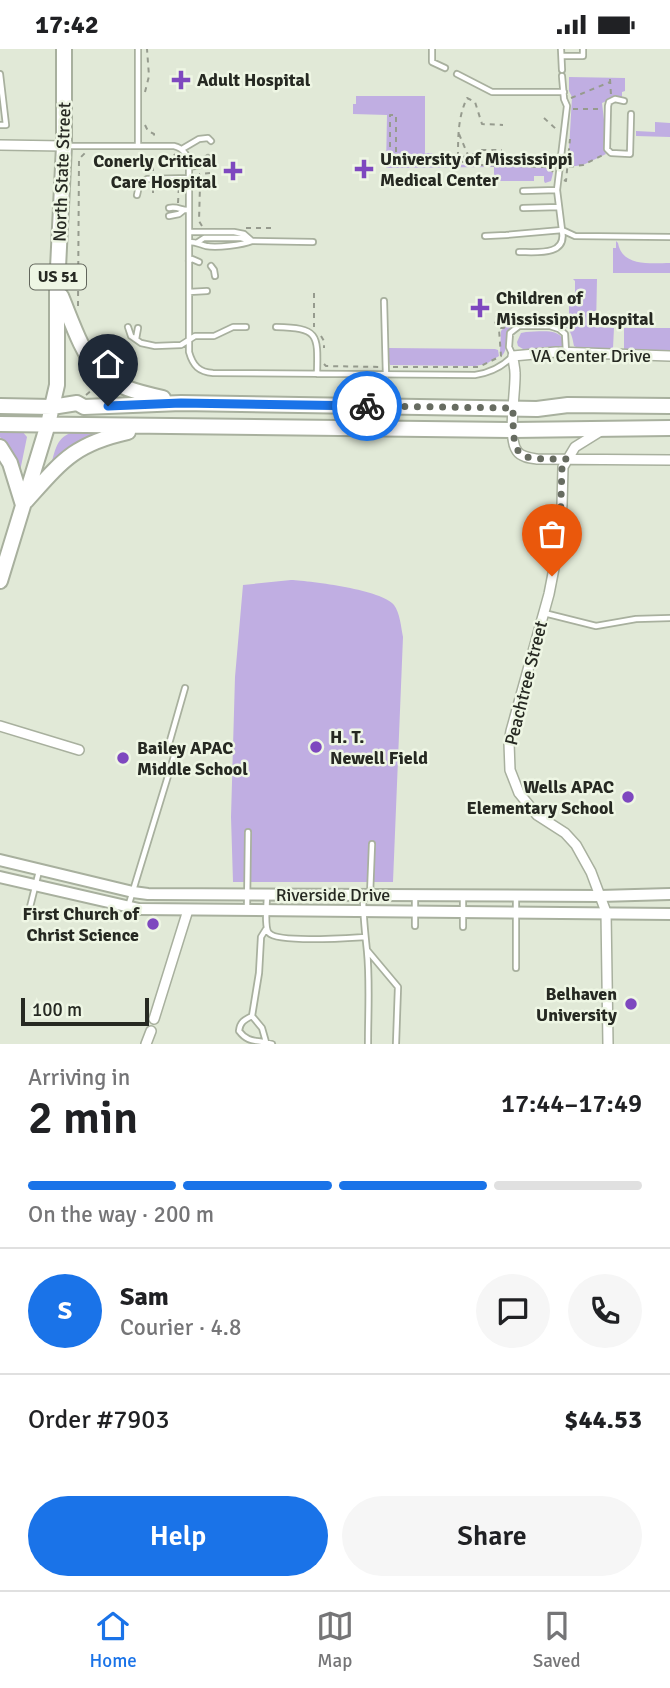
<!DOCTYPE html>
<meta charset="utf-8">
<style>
:root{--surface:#fff;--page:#f6f6f6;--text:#202124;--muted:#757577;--line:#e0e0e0;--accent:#1a73e8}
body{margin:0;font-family:Signika,sans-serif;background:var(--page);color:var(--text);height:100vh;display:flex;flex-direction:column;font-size:26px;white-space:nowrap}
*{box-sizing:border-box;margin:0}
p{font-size:23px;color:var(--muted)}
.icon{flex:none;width:38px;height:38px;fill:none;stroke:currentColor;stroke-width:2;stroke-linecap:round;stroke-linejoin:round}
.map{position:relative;height:995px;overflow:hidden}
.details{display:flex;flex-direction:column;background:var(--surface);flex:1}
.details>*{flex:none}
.scale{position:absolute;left:21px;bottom:18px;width:128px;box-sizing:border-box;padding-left:7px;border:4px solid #262922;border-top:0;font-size:19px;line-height:24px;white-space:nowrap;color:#262922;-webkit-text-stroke:5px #eef6e4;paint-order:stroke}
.pin{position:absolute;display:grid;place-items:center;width:60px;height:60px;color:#fff;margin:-72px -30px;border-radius:50% 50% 50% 0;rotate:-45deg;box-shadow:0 0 7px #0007}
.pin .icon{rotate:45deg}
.courier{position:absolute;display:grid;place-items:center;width:70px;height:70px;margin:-35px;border:5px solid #1a73e8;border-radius:50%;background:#fff;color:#222;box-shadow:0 2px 9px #0007}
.overview em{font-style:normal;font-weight:600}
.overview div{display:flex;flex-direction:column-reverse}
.overview{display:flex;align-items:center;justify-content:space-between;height:119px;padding:0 28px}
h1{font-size:46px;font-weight:600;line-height:52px}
.bar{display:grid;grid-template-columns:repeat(4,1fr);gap:10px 7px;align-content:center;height:84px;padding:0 28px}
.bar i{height:9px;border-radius:5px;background:var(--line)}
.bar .selected{background:var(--accent)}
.bar p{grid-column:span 4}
.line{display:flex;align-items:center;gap:18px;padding:0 28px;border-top:2px solid var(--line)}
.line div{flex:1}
.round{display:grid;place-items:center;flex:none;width:74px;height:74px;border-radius:37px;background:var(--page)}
.cta{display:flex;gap:14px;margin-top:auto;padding:14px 28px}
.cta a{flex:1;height:80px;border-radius:42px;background:var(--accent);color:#fff;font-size:28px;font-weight:600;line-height:80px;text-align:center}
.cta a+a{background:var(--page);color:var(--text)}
.status{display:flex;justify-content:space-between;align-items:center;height:49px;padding:0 35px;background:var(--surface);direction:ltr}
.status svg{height:19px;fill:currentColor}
.dock{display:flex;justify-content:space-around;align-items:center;height:98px;border-top:2px solid var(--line);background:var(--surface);font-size:19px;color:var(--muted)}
.dock a{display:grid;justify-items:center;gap:4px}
.dock .selected{color:var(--accent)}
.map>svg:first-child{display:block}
</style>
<div class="status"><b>17:42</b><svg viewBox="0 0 49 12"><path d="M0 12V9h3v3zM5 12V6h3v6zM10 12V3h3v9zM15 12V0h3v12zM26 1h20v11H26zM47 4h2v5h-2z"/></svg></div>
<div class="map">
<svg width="670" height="995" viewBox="0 0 670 995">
<rect width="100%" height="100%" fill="#e1e9d7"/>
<path fill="#c0aee2" d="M569,28L625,29V42L622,43V49L615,48L602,54L604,71V101L606,105L583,116L568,118L572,48L569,42Z
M356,47H425V104H432L433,108H441V115L548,119L553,124L551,132L545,134L544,132V127H534V132H494V118L386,119L387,66L353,65V55H356Z
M655,73L670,74V88L636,87V82L655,83Z
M616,192L618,194C622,218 651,214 670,214V224H613V199H616Z
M573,230H597L596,278L614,279L613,299L610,303L578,299L574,297C572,285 570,277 556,273L569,272V254H575V232Z
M511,270H516L521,274C501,282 512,294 502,307L500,302L501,282Z
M624,279H670V304L624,302Z
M526,283C540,283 557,279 564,291V296L561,299L523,300L518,297L517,293L521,284Z
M389,299L495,300L498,301L499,307L486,315L475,317L390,316L388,310Z
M0,380L22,382L27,388L19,427L9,400L0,388Z
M78,382H110L51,416C56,398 57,386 78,382Z
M291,531C312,532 383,541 394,556C400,564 401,578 403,588L393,833H233L231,768L235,628L243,536Z"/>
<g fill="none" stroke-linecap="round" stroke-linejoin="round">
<g stroke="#a8b09e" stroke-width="8">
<path id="service" d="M432,0V13L445,19
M561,0L562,21
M562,7H583V0
M0,25L6,76H0
M457,25L492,43H564
M624,52L615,50L609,53L608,57L607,100L611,104L630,105L631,65
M65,97H174C184,99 189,108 189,118V303C193,317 199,323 213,324L475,326C490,324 502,318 513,307L509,298L510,284L519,277H550L559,280L565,285L566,303
M138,97V0
M182,100L199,90L208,89L211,92
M189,118L201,116L208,109
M523,142L557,141
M137,146L139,137L147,130L189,129
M169,159C178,157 182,162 189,161
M523,159L559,158
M169,167L179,165L184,161
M562,181L575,187L670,188
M189,183H234L244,185L252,192C242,196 217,199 206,197C199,195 196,193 189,193
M485,187L506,186L562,181L557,141L567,57L564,50L562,27
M198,193L204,189H241L252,192L313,193
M519,203C537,203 567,207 562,182
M189,212L192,210L199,213
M211,217L214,221L215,227
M189,243L207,242
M384,252L386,327
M128,278L131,287L141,294L155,297L181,296L195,287H214L233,278H246
M276,278C319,279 318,285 317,325
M136,290L138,279
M544,564L596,577L636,570L670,569
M267,846C267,854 264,879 269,884C278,894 348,889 364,888
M370,846L372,795
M363,847C363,866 365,883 367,902C370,932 368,964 368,995
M463,847V878
M516,848V919
M30,858L39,822
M128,858L175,704L169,695L185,639
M247,860L248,783
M415,877V847
M266,880L261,888L259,924L252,967C244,971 240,973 239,982C249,995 256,990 272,995
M367,901L398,938L396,995
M252,967L262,979L266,993"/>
</g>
<g stroke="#a8b09e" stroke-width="12">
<path id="minor" d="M0,96L64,97
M670,307L556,303L513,307C513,313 515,318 515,324C516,341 507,389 517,402C521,408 530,409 537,410L670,411
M604,380L575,398L563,418L562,456L556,509L549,545L511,682L509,694L510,721L519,744L537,766L565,784L576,796L591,823L606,863L608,995
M0,677L79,701
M154,970L188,861
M146,995L151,982"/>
</g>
<g stroke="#a8b09e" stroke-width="14">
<path id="tertiary" d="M0,811L133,843L148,845L600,847L670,845
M0,828L139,860L670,865"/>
</g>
<g stroke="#a8b09e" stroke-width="18">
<path id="primary" d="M61,247C70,268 82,305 98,321C114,338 140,344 163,349
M0,357L52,358L77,354L84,358L181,354L537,360L568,356L670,357
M0,375L513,381L670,379
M0,398L10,414L23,456
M26,452C62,412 74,395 128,383
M0,532L48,375L57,336V239L64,97V0"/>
</g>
<path stroke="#969b8e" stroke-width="2" stroke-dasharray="5 5" stroke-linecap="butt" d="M610,30L611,46
M145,43L149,27L147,0
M571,49L610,33
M573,60H602
M544,69L556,80
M145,76L148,82L154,85V91
M459,85L468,106
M174,105L177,109L179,122
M458,108C458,87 458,68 467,49L475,53L482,75L503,76
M447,111V107L468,108L482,101H502
M396,112H390V66H396V112L476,113L480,116L548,118L553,123
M569,118L583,116L603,106
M153,122V104
M564,131L566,132L570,90
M153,144V135
M178,154L179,135
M202,177L199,172L200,137L202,136V133L200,131V125L210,124
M246,179H273
M314,244V278
M78,257L79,110L85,104
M508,269V273L504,279H497L494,270L498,266L501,265L508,269L521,268
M321,287L324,292V299
M324,315L326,317L380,318
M393,318H479L501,307L499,280
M86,346L98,336"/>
<use href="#service" stroke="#fff" stroke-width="4.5"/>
<use href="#minor" stroke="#fff" stroke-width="9"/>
<use href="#tertiary" stroke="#fff" stroke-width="10"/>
<use href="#primary" stroke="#fff" stroke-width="14"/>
</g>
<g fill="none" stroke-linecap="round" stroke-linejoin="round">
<path stroke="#676c61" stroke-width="7" stroke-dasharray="0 12.6" d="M367,357L513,359C513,412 515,410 567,410L562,418L560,482L552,527"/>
<path stroke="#1a73e8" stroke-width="9" d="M108,357L181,354L367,357"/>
</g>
<g fill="#7e48bf" stroke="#eef6e4" stroke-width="2.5">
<path d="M177.5 20.5h7v7h7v7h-7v7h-7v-7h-7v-7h7z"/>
<path d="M360.5 109.5h7v7h7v7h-7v7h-7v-7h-7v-7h7z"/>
<path d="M229.5 111.5h7v7h7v7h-7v7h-7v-7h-7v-7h7z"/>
<path d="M476.5 248.5h7v7h7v7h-7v7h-7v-7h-7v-7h7z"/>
<circle cx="316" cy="698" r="7"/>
<circle cx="123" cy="709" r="7"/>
<circle cx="628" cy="748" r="7"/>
<circle cx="153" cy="875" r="7"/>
<circle cx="631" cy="955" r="7"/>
</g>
<g text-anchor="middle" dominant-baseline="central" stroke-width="5" stroke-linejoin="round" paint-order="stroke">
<rect fill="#eef6e4" stroke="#62665c" stroke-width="2" x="30" y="215.5" width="56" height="25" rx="5"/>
<g font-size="16" font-weight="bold" fill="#262922">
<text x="58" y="228">US 51</text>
</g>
<g font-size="18" font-weight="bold" fill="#262922" stroke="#eef6e4" text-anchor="start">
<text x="197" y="31">Adult Hospital</text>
<text x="380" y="110">University of Mississippi<tspan x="380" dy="21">Medical Center</tspan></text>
<text x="217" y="112" text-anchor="end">Conerly Critical<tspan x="217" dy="21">Care Hospital</tspan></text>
<text x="496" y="249">Children of<tspan x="496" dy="21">Mississippi Hospital</tspan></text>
<text x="330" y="688">H. T.<tspan x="330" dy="21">Newell Field</tspan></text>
<text x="137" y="699">Bailey APAC<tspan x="137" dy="21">Middle School</tspan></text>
<text x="614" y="738" text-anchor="end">Wells APAC<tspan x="614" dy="21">Elementary School</tspan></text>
<text x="139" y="865" text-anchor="end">First Church of<tspan x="139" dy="21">Christ Science</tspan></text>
<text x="617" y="945" text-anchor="end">Belhaven<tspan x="617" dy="21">University</tspan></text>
</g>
<g font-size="18" fill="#262922" stroke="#eef6e4">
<text transform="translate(62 123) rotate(-88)">North State Street</text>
<text x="591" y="307">VA Center Drive</text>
<text transform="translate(526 634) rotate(-76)">Peachtree Street</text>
<text x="333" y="846">Riverside Drive</text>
</g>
</g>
</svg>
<div class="scale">100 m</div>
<div class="pin" style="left:552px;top:527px;background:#ea580c"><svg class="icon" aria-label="bag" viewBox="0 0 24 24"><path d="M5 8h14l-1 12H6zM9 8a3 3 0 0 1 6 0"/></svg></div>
<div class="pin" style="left:108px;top:357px;background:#1f2937"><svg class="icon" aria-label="home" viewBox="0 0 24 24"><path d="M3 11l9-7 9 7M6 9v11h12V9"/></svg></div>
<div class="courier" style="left:367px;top:357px"><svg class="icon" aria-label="bike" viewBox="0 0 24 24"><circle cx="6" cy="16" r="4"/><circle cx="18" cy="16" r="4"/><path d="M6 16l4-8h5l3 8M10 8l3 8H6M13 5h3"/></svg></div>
</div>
<section class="details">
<div class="overview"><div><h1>2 min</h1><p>Arriving in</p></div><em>17:44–17:49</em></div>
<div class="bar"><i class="selected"></i><i class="selected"></i><i class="selected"></i><i></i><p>On the way · 200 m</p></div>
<div class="line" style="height:126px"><b class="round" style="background:var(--accent);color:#fff">S</b><div><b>Sam</b><p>Courier · 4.8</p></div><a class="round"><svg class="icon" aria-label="chat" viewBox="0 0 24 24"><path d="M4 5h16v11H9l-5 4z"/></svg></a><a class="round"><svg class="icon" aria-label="phone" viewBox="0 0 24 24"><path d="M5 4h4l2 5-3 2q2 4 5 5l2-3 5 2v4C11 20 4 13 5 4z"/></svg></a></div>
<div class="line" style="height:91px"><div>Order #7903</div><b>$44.53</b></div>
<div class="cta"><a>Help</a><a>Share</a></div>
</section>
<nav class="dock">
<a class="selected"><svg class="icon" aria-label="home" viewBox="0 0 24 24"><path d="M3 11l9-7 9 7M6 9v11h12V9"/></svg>Home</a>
<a><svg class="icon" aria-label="map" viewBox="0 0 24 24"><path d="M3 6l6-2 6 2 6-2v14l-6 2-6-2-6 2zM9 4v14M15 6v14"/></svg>Map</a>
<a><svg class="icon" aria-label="saved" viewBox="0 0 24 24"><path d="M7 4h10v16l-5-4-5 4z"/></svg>Saved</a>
</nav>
